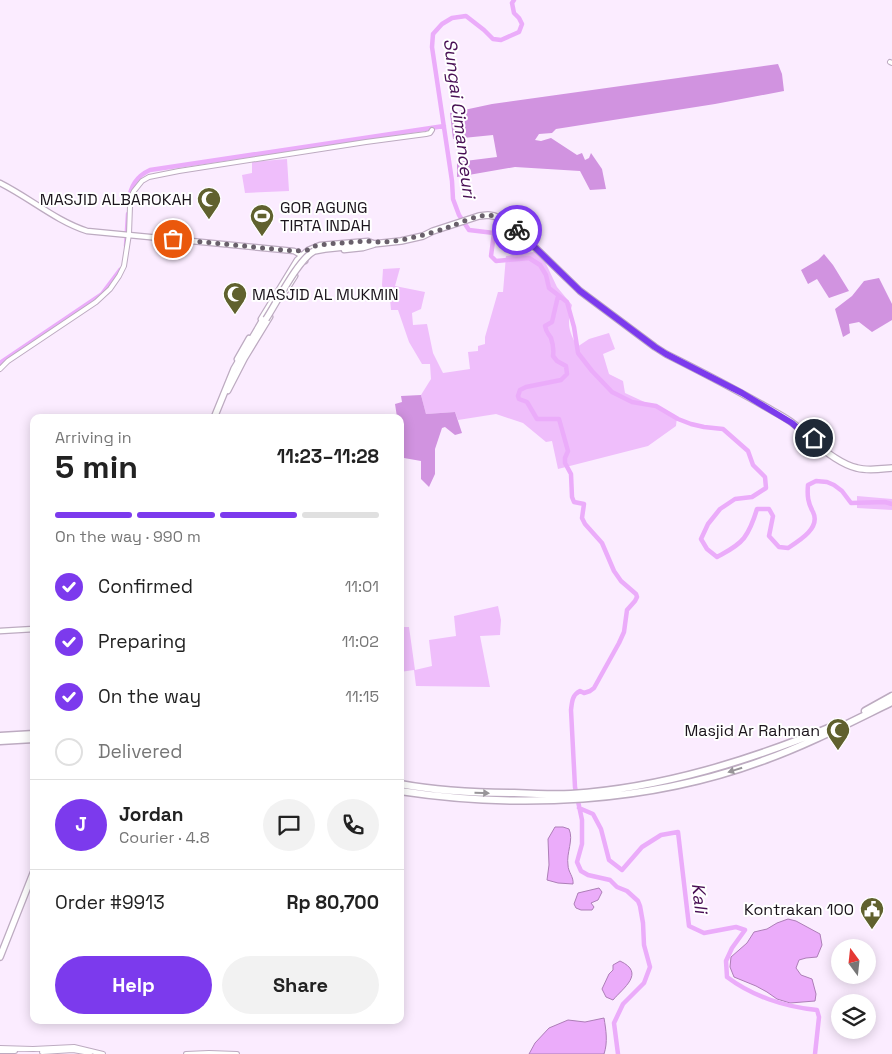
<!DOCTYPE html>
<meta charset="utf-8">
<style>
:root{--surface:#fff;--page:#f2f2f2;--text:#222;--muted:#767676;--line:#e0e0e0;--accent:#7c3aed}
body{margin:0;font-family:"Space Grotesk",sans-serif;background:var(--page);color:var(--text);height:100vh;display:flex;flex-direction:column;font-size:19px;white-space:nowrap}
*{box-sizing:border-box;margin:0}
p{font-size:16px;color:var(--muted)}
.icon{flex:none;width:28px;height:28px;fill:none;stroke:currentColor;stroke-width:2;stroke-linecap:round;stroke-linejoin:round}
.map{position:relative;flex:1;overflow:hidden}
.drawer{position:absolute;left:30px;top:414px;width:374px;height:610px;display:flex;flex-direction:column;background:var(--surface);border-radius:10px;box-shadow:0 2px 12px #0003}
.drawer>*{flex:none}
.needle{width:32px;rotate:345deg}
.controls{position:absolute;left:831px;top:939px;display:grid;gap:10px}
.controls a{display:grid;place-items:center;width:45px;height:45px;border-radius:50%;background:var(--surface);box-shadow:0 2px 12px #0003;font-size:25px}
.pin{position:absolute;display:grid;place-items:center;width:42px;height:42px;color:#fff;margin:-21px;border:2px solid #fff;border-radius:50%;box-shadow:0 1px 5px #0007}
.courier{position:absolute;display:grid;place-items:center;width:50px;height:50px;margin:-25px;border:4px solid #7c3aed;border-radius:50%;background:#fff;color:#222;box-shadow:0 1px 6px #0007}
.headline em{font-style:normal;font-weight:700}
.headline div{display:flex;flex-direction:column-reverse}
.headline{display:flex;align-items:center;justify-content:space-between;height:85px;padding:0 25px}
h1{font-size:32px;font-weight:700;line-height:38px}
.bar{display:grid;grid-template-columns:repeat(4,1fr);gap:8px 5px;align-content:center;height:60px;padding:0 25px}
.bar i{height:6px;border-radius:4px;background:var(--line)}
.bar .current{background:var(--accent)}
.bar p{grid-column:span 4}
.line{display:flex;align-items:center;gap:12px;padding:0 25px;border-top:1px solid var(--line)}
.line div{flex:1}
.round{display:grid;place-items:center;flex:none;width:52px;height:52px;border-radius:26px;background:var(--page)}
ol{padding:0 25px;list-style:none}
li{display:flex;align-items:center;gap:15px;height:55px}
li p{margin-inline-start:auto}
li .icon{padding:5px;border-radius:50%;background:var(--accent);color:#fff;stroke-width:4}
li:last-child{color:var(--muted)}
li i{width:28px;height:28px;border:2px solid var(--line);border-radius:50%}
.action{display:flex;gap:10px;margin-top:auto;padding:10px 25px}
.action a{flex:1;height:58px;border-radius:30px;background:var(--accent);color:#fff;font-size:20px;font-weight:700;line-height:58px;text-align:center}
.action a+a{background:var(--page);color:var(--text)}
.map>svg:first-child{display:block}
</style>
<div class="map">
<svg width="892" height="1054" viewBox="0 0 892 1054">
<rect width="100%" height="100%" fill="#fbecff"/>
<path fill="#efbefb" d="M287,159L289,191L245,193L242,175L252,173V162Z
M540,251L557,287L572,305C567,325 568,328 577,347L589,339L609,333L615,349L603,354L609,374L623,381L625,393L677,417L676,426L648,446L558,469L552,441L546,442L523,423L496,414L458,420L455,412L426,414L421,395L431,379L430,364H422L409,342L398,310H391L390,299L385,298L382,285L383,269L400,268L395,286L425,292L421,309L412,313L413,325L427,324L433,353L443,373L470,369L468,352L478,351V346L485,344V337L498,292H503L506,256Z
M857,496L892,499V510L857,508Z
M498,606L501,620L500,635L480,636L490,687L416,686L414,670L400,672V627H409L415,670L432,666L429,640L456,636L454,616Z"/>
<path fill="#d193e0" d="M778,64L782,74L784,91L715,104L556,129L552,133L539,134L535,140L541,141L551,138L577,155L582,153L585,160L589,158L591,153L602,169L606,189L590,190L580,171L515,167L457,177V162L497,157L493,135L453,139L450,113L492,104Z
M824,254L833,265L849,291L829,298L817,279L808,284L801,270L818,260Z
M879,278L892,304V320L872,332L859,322L849,324L850,333L843,337L835,309L852,296L864,281Z
M421,395L426,414L455,412L462,433L455,435L445,427L442,428L435,449V474L429,487L421,479V461L404,458L400,459V418L397,417L395,404L402,402L401,396Z"/>
<path fill="#ebacfa" stroke="#ad7eb7" d="M555,827H563L569,829C574,840 566,853 568,865C568,872 574,877 573,884L558,883L547,880L549,865L548,839Z
M599,888L602,892L598,900L591,903L594,907L592,910H581L576,908L574,904L578,893Z
M788,919L796,921L820,934L822,945L817,957L806,958L799,960L796,968L801,975L812,979L816,994L815,1001L790,1003L777,999L767,992L756,986L734,977L730,967L731,957L747,943L754,932L767,929L777,923Z
M620,961C646,973 623,988 613,1000L606,997L602,989L609,974L613,970V965Z
M604,1018C606,1030 608,1042 604,1054H529L535,1043L549,1028L568,1020L585,1022Z"/>
<g fill="none" stroke-linecap="round" stroke-linejoin="round">
<path stroke="#ebacfa" stroke-width="4.5" d="M514,0L512,3L514,13L519,18L522,24L519,32L501,40L493,39L484,30L466,16L452,18L442,24L433,34L432,47L452,181L453,199L459,215L469,230L494,233L491,256L496,261L529,258L540,265L546,275L549,288L567,302L574,327L578,353L592,371L612,392L632,402L656,406L678,419L691,424L704,427L723,429L748,451L753,465L765,477L766,488L752,497L735,499L720,509L708,524L701,539L707,549L717,557C726,552 737,547 744,538C750,530 754,519 757,509H769L773,516L769,536L779,547L788,548C799,541 821,528 813,512C808,503 807,496 808,485L816,481L827,482L834,485L842,491L851,503L885,502L892,504
M129,201C130,185 137,176 150,170L444,126
M126,246L128,214
M558,296L552,322L545,326C546,332 548,333 551,338C553,344 554,350 553,356L557,361L566,366L567,374L561,380L526,387L520,390L518,396L519,399L527,402L537,419H559L568,451L565,458V463L571,474L572,497L574,502L584,504L582,518L585,524L602,543L614,571L621,581L636,594L637,597L635,601L627,610L624,632L619,643L594,688L590,691L584,693L580,691C572,695 572,702 571,710L575,787L582,820V844L577,862L581,871L588,875L610,880L617,887L627,891L638,901L640,906L643,923L644,945L650,967L644,983L623,1004L614,1023L618,1054
M0,363L102,294L120,270
M579,808L593,814L601,829L609,860L622,870L642,847L661,835L678,832L689,926L704,933L736,927L745,930L732,948L726,961L727,977C752,996 785,1007 817,1010L819,1017L815,1054"/>
<g stroke="#bdabc1" stroke-width="6">
<path id="tertiary" d="M890,62L892,63
M0,369L8,361L96,302L110,289L119,276L124,266L129,234L130,206L131,197L134,191L142,181L149,177L179,171L366,142L426,134L430,133L432,130
M0,1048L33,1049L74,1047L103,1054
M0,1051H15
M42,1052L73,1050L90,1053
M186,1054L209,1053L237,1054"/>
</g>
<g stroke="#bdabc1" stroke-width="7">
<path id="secondary" d="M0,183C30,198 56,221 87,231L294,251L301,255L305,261
M344,250L363,248L373,245
M283,295L295,276
M261,319L297,260L308,250L320,245L368,241L373,243
M237,359L249,338
M228,391L245,358L270,317
M0,631L34,629"/>
</g>
<g stroke="#bdabc1" stroke-width="8">
<path id="trunk" d="M314,251L325,249L401,241L423,236L433,231L479,216L488,215L494,216L508,222L518,231L580,291L655,347L666,354C700,371 733,388 766,407C778,414 796,422 804,435C819,446 839,464 857,468C868,471 880,469 892,468
M214,418L234,369L264,318
M0,957L34,871"/>
</g>
<g stroke="#bdabc1" stroke-width="9">
<path id="motorway" d="M865,711L892,696
M0,736L34,734
M0,741L34,739
M400,784C437,791 476,793 514,793C533,794 552,795 571,794C663,788 751,760 836,725
M400,791C519,809 648,803 762,761C807,745 849,723 892,702"/>
</g>
<use href="#tertiary" stroke="#fff" stroke-width="4"/>
<use href="#secondary" stroke="#fff" stroke-width="4.5"/>
<use href="#trunk" stroke="#fff" stroke-width="5.5"/>
<use href="#motorway" stroke="#fff" stroke-width="6"/>
<g stroke="#bdabc1" stroke-width="8" stroke-linecap="butt">
<path id="trunk-bridge" d="M266,319C277,302 298,260 314,251"/>
</g>
<use href="#trunk-bridge" stroke="#fff" stroke-width="5.5"/>
</g>
<defs><path id="oneway-solid" d="M-6-.8H1V-3.2L6.5 0L1 3.2V.8H-6Z" transform="scale(1.25)"/></defs>
<g fill="#989599">
<use href="#oneway-solid" transform="translate(735 770) rotate(163)"/>
<use href="#oneway-solid" transform="translate(482 793) rotate(2)"/>
</g>
<g fill="none" stroke-linecap="round" stroke-linejoin="round">
<path stroke="#69606b" stroke-width="5" stroke-dasharray="0 9" d="M173,239L294,251L308,250L315,246L328,244L368,241C392,245 425,235 449,227C463,222 479,213 494,216C503,218 510,224 517,230"/>
<path stroke="#7c3aed" stroke-width="6" d="M517,230L580,291L655,347L666,354L742,393L792,423L802,432H806L814,438"/>
</g>
<defs>
<g id="mosque-pin" transform="scale(1.25)"><path d="M0 17L-7.5 6A9.5 9.5 0 1 1 7.5 6Z" fill="#60612e" stroke="#fff"/><path d="M3.5-4.9A6 6 0 1 0 3.5 4.9A5 5 0 1 1 3.5-4.9Z" fill="#fff"/></g>
<g id="stadium-pin" transform="scale(1.25)"><path d="M0 17L-7.5 6A9.5 9.5 0 1 1 7.5 6Z" fill="#60612e" stroke="#fff"/><path d="M0-5a6.5 5 0 1 0 0 10a6.5 5 0 1 0 0-10ZM-3.5-1.8h7v3.6h-7Z" fill="#fff"/></g>
<g id="civic-pin" transform="scale(1.25)"><path d="M0 17L-7.5 6A9.5 9.5 0 1 1 7.5 6Z" fill="#60612e" stroke="#fff"/><path d="M-.6-6.5H3V-4.5H.6V-3L4-1V1h2V6H-6V1h2V-1L-.6-3ZM-1.2 2.5V6h2.4V2.5Z" fill="#fff"/></g>
</defs>
<g fill-rule="evenodd">
<use href="#mosque-pin" x="209" y="199"/>
<use href="#stadium-pin" x="262" y="216"/>
<use href="#mosque-pin" x="235" y="294"/>
<use href="#mosque-pin" x="838" y="730"/>
<use href="#civic-pin" x="872" y="909"/>
</g>
<g text-anchor="middle" dominant-baseline="central" stroke-width="4" stroke-linejoin="round" paint-order="stroke">
<g font-size="16" fill="#1b141c" stroke="#fff" text-anchor="end">
<text x="192" y="199">MASJID ALBAROKAH</text>
<text x="280" y="207" text-anchor="start">GOR AGUNG<tspan x="280" dy="18">TIRTA INDAH</tspan></text>
<text x="252" y="294" text-anchor="start">MASJID AL MUKMIN</text>
<text x="820" y="730">Masjid Ar Rahman</text>
<text x="854" y="909">Kontrakan 100</text>
</g>
<g font-size="18" font-style="italic" fill="#480f54" stroke="#fff">
<text transform="translate(460 118) rotate(83)">Sungai Cimanceuri</text>
<text transform="translate(700 898) rotate(83)">Kali</text>
</g>
</g>
</svg>
<div class="controls">
<a><svg class="needle" viewBox="-14 -14 28 28"><path d="M0-13l5 13h-10z" fill="#e53935"/><path d="M0 13l5-13h-10z" fill="#767676"/></svg></a>
<a><svg class="icon" aria-label="layers" viewBox="0 0 24 24"><path d="M12 4l9 5-9 5-9-5zM3 14l9 5 9-5"/></svg></a>
</div>
<div class="pin" style="left:173px;top:239px;background:#ea580c"><svg class="icon" aria-label="bag" viewBox="0 0 24 24"><path d="M5 8h14l-1 12H6zM9 8a3 3 0 0 1 6 0"/></svg></div>
<div class="pin" style="left:814px;top:438px;background:#1f2937"><svg class="icon" aria-label="home" viewBox="0 0 24 24"><path d="M3 11l9-7 9 7M6 9v11h12V9"/></svg></div>
<div class="courier" style="left:517px;top:230px"><svg class="icon" aria-label="bike" viewBox="0 0 24 24"><circle cx="6" cy="16" r="4"/><circle cx="18" cy="16" r="4"/><path d="M6 16l4-8h5l3 8M10 8l3 8H6M13 5h3"/></svg></div>
<section class="drawer">
<div class="headline"><div><h1>5 min</h1><p>Arriving in</p></div><em>11:23–11:28</em></div>
<div class="bar"><i class="current"></i><i class="current"></i><i class="current"></i><i></i><p>On the way · 990 m</p></div>
<ol>
<li><svg class="icon" aria-label="check" viewBox="0 0 24 24"><path d="M5 12l5 5 9-10"/></svg>Confirmed<p>11:01</p></li>
<li><svg class="icon" aria-label="check" viewBox="0 0 24 24"><path d="M5 12l5 5 9-10"/></svg>Preparing<p>11:02</p></li>
<li><svg class="icon" aria-label="check" viewBox="0 0 24 24"><path d="M5 12l5 5 9-10"/></svg>On the way<p>11:15</p></li>
<li><i></i>Delivered</li>
</ol>
<div class="line" style="height:90px"><b class="round" style="background:var(--accent);color:#fff">J</b><div><b>Jordan</b><p>Courier · 4.8</p></div><a class="round"><svg class="icon" aria-label="chat" viewBox="0 0 24 24"><path d="M4 5h16v11H9l-5 4z"/></svg></a><a class="round"><svg class="icon" aria-label="phone" viewBox="0 0 24 24"><path d="M5 4h4l2 5-3 2q2 4 5 5l2-3 5 2v4C11 20 4 13 5 4z"/></svg></a></div>
<div class="line" style="height:65px"><div>Order #9913</div><b>Rp 80,700</b></div>
<div class="action"><a>Help</a><a>Share</a></div>
</section>
</div>
